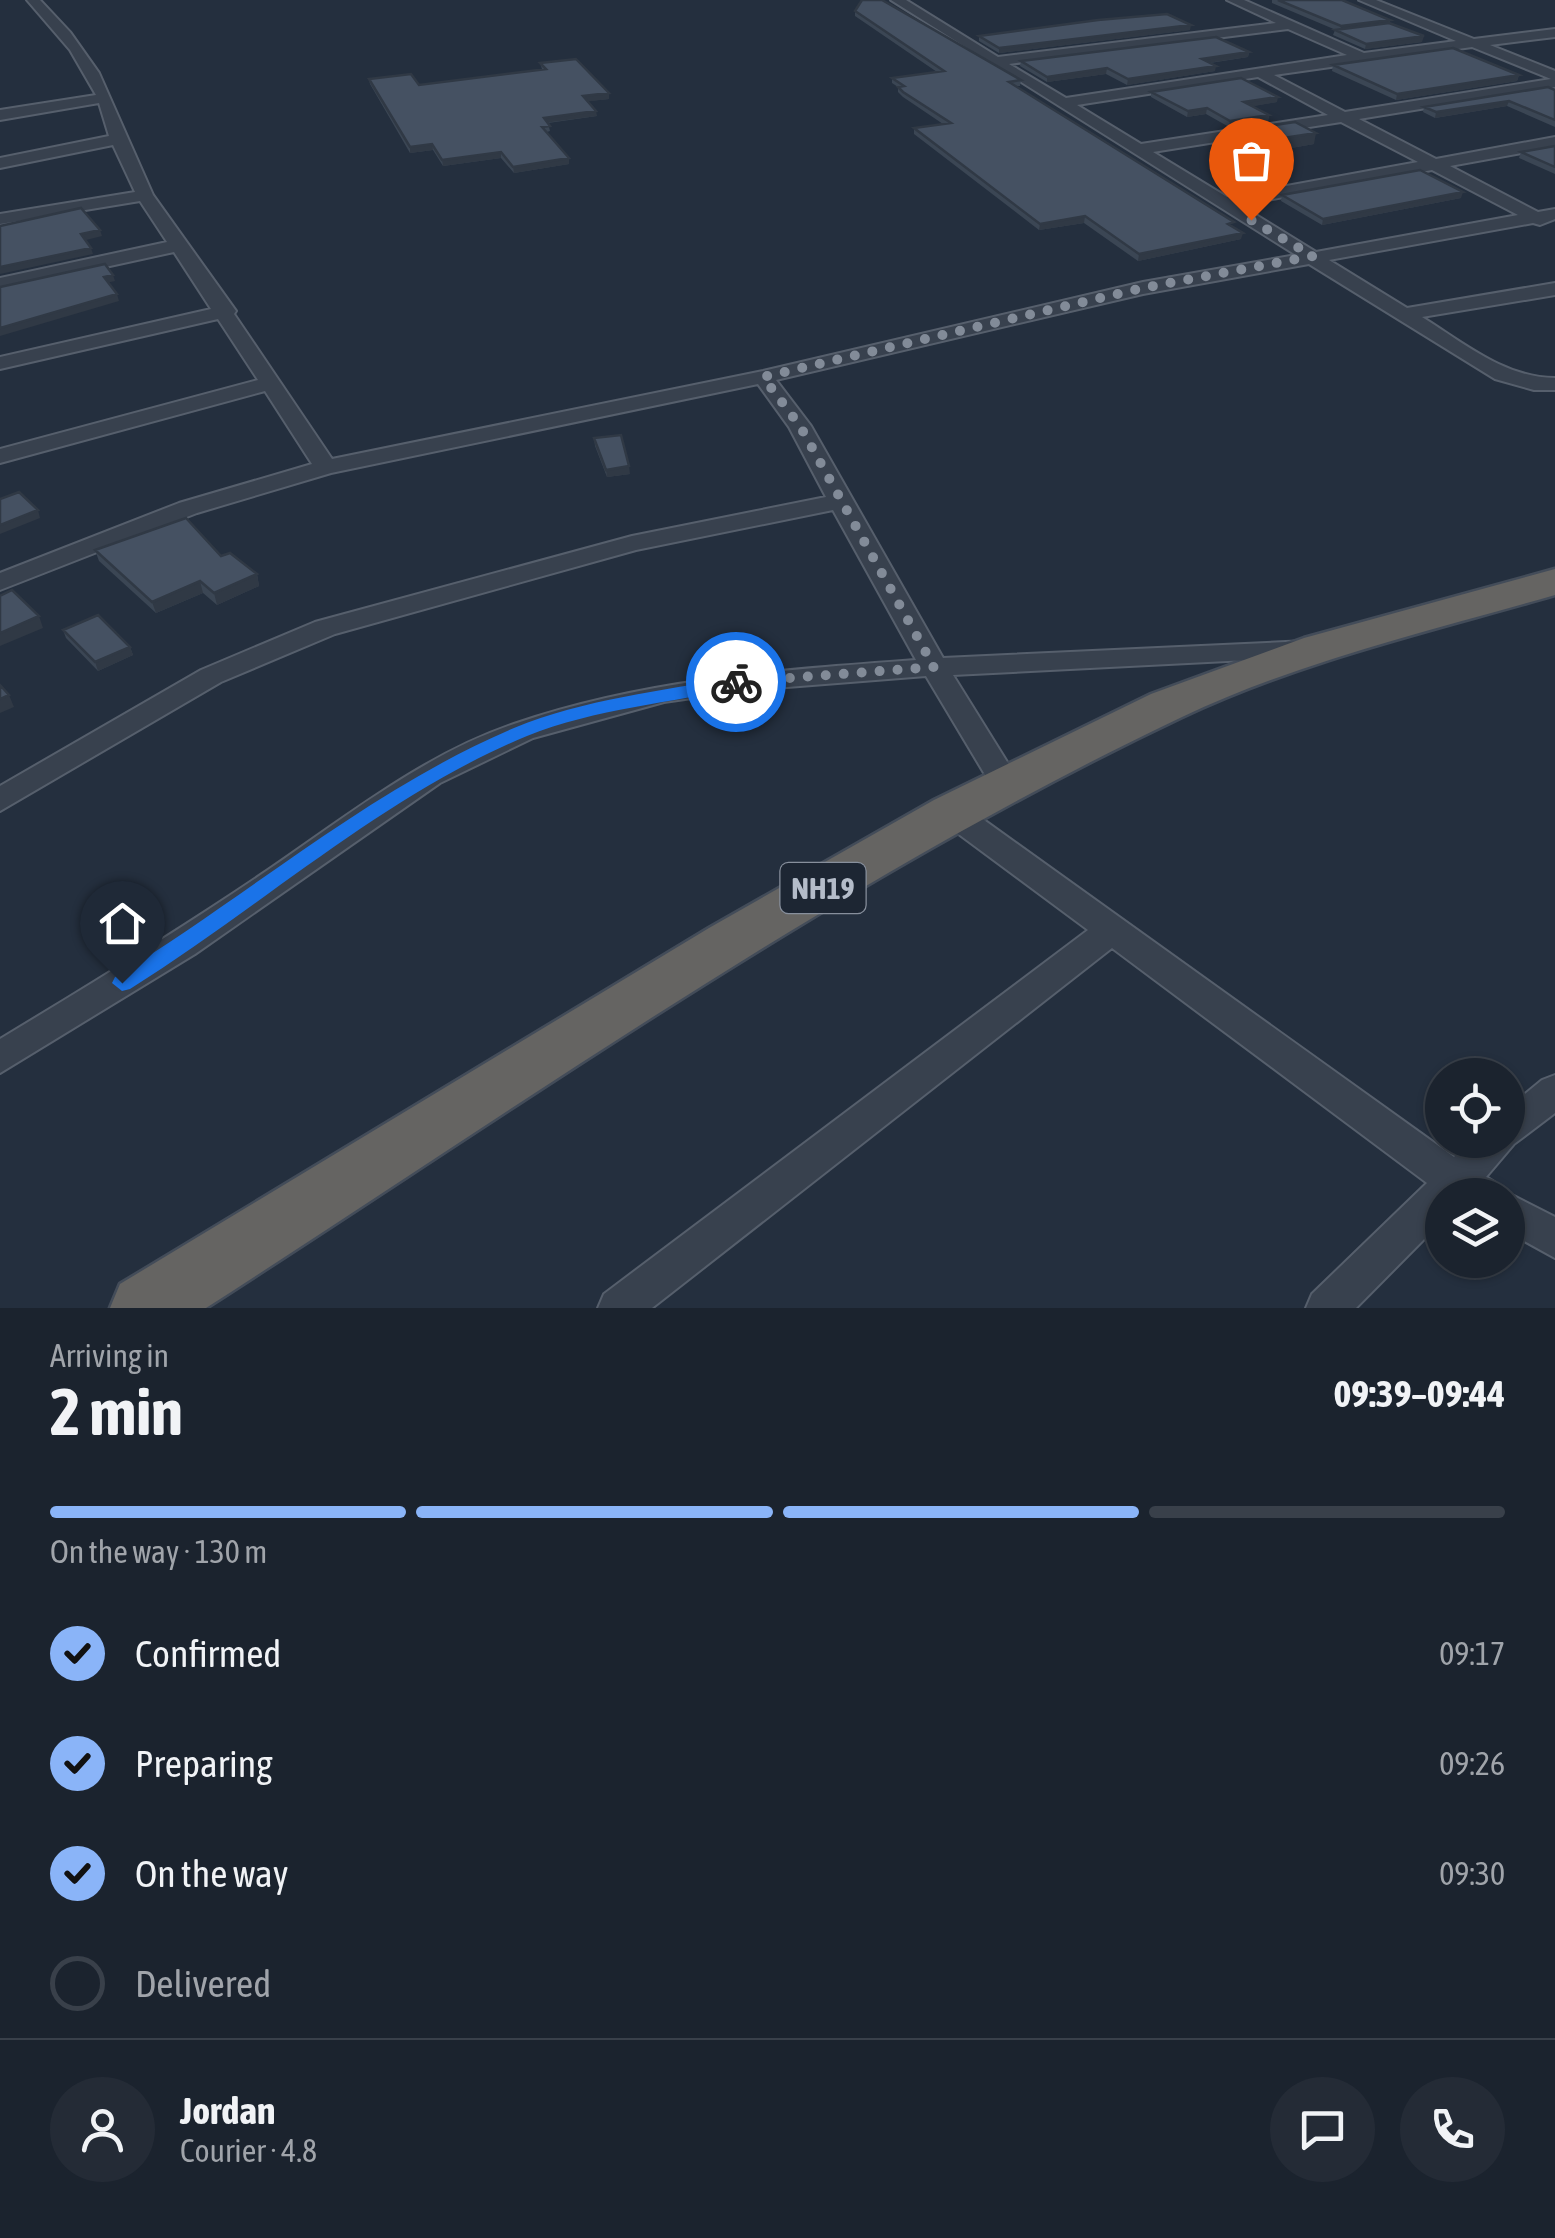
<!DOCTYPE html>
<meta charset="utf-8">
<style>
:root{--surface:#1b232e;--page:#242b36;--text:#f1f3f6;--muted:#a0a4aa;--line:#39404a;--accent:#8ab4f8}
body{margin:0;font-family:"Asap Condensed",sans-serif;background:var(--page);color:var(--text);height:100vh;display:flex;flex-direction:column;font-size:38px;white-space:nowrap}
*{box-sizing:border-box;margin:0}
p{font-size:32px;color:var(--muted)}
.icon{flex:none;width:55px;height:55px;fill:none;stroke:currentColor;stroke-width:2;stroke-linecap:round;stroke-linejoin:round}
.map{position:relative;height:1308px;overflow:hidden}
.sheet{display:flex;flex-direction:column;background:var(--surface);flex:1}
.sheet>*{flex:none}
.buttons{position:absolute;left:1425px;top:1058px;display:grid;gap:20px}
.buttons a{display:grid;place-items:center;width:100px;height:100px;border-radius:50%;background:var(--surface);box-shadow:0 2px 8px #0004,0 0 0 2px var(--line);font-size:50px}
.pin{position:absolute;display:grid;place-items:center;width:85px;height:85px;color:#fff;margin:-102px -42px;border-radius:50% 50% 50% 0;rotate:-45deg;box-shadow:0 0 10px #0007}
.pin .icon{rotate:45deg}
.courier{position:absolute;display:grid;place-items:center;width:100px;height:100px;margin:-50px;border:8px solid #1a73e8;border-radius:50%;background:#fff;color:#222;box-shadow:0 2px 12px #0007}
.headline em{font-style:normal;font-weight:700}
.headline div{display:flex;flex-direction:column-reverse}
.headline{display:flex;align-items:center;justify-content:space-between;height:170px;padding:0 50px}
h1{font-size:65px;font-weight:700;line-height:75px}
.bar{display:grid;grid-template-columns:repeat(4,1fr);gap:15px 10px;align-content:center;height:120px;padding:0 50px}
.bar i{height:12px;border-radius:8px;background:var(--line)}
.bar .active{background:var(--accent)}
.bar p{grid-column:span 4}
.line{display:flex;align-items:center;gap:25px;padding:0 50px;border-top:2px solid var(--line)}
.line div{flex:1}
.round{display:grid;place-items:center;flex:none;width:105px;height:105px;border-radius:52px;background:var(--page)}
ol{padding:0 50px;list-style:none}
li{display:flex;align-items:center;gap:30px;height:110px}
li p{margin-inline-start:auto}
li .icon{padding:10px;border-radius:50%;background:var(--accent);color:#111;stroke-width:4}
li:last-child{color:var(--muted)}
li i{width:55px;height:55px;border:5px solid var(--line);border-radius:50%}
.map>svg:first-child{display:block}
</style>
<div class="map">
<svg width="1555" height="1308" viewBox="0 0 1555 1308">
<rect width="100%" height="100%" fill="#242f3e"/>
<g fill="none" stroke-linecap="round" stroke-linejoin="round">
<g stroke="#565f6c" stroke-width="4">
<path id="minor" d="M27,0H40L70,32L99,73L153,195L236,311L234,314L332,459L763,371L1143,282L1296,255L891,0H906L998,57L1276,23L1227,0H1244L1364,53L1456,41L1359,0H1376L1474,39L1555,29V37L1490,45L1555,71V87L1359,119L1436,159L1555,137V147L1450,166L1538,212L1555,209V219L1540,225L1533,223L1329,260L1407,308L1555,283V295L1422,317C1464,343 1505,378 1555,378V390H1534L1495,379L1309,264L1143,294L776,380L811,426L943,658L1307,641L1321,649L1307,657L953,675L1022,786L1018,793L1007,796L996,793L926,676L748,690L664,702L533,738L440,783L195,954L0,1073V1039C88,986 176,932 262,874C342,820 422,755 514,724C645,679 780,670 916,660L833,510L636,550L335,634L221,682L0,811V786L201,670L315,622L632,536L826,497L789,427L758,384L331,473L197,513L0,590V573L179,503L312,464L265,391L0,463V449L258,380L218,319L0,369V357L211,309L174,252L0,290V278L167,242L140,201L0,224V214L135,192L113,145L0,168V158L109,136L99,103L0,120V110L96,95L70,50ZM1288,29L1347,55L1066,98L1009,64ZM1472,47L1551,79L1345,112L1274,75ZM1258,77L1328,115L1141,144L1077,105ZM1341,122L1418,162L1227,197L1153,152ZM1432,170L1518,215L1316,252L1240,205Z
M952,802L963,805L1454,1157L1471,1140H1508V1108L1542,1080L1555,1075V1113L1514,1144L1486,1177L1494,1182L1500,1195H1442V1221L1356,1308H1306L1312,1294L1427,1183L1112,948L652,1308H598L604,1294L1088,930L941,821L936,813L941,805Z
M1508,1193L1555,1217V1258L1508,1232V1195H1502Z"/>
</g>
<g stroke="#434c59" stroke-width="5">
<path id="trunk" d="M1555,569V595C1430,631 1300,661 1182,717C838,880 525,1103 206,1308H110L120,1284L709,928L934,800L1151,694L1304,638Z"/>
</g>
<use href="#minor" fill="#38414e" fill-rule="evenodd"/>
<use href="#trunk" fill="#656462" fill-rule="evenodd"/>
</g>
<path fill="#3b4654" d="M1272,0H1342L1390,20V23L1422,42L1365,49L1333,35L1335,30H1336L1272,3Z
M855,11L1021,80L1020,86H1016L1234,227L1241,239L1138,261L1084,223L1039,230L914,134V128L943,124L903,97L898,92V87L892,83V78L937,72L855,16Z
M1190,30L999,53L979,41V36Z
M1249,52L1248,57L1210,63L1215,71L1127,85L1106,74L1047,82L1020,66L1021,61Z
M540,63L609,93V99L588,101L597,116L548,123L550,131L547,132L569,158V164L514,173L501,158L443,166L433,150L410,153L370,84L369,79L419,85L542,69Z
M1333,65L1519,75L1517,81L1396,100L1332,71Z
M1555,90V127L1507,106L1435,118L1423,112L1424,107Z
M1151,92L1277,102L1252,106L1269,115L1268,121L1229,127L1206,114L1187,117L1151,97Z
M1256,128L1314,144L1274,151L1254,140Z
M1555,146V174L1519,158L1521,152Z
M1282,195L1461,198L1322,225L1281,201Z
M594,438L630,474L607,477L595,446Z
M95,550L221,556L257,574L259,586L217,605L203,593L156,613L99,561Z
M63,630L130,647L133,655L98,671L66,638Z"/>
<path fill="#303945" d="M1390,20L1389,25L1340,31L1341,26Z
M1191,25L1190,30L999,53V48Z
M1424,36L1422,42L1365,49L1366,44Z
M1249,52L1248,57L1201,64L1202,59Z
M1216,66L1215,71L1127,85L1128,79Z
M1107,68L1106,74L1047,82V77Z
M1519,75L1517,81L1396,100L1397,94Z
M609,93V99L583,102V96Z
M1278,97L1277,102L1243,108L1244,102Z
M1509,101L1507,106L1435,118L1436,112Z
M1207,108L1206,114L1187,117L1188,111Z
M596,111L597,116L544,123V118Z
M1269,115L1268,121L1229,127L1230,121Z
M1316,133L1314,144L1274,151L1277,139Z
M432,144L433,150L410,153V147Z
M501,152V158L443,166L442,160Z
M569,158V164L514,173L513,167Z
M1463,192L1461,198L1322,225L1323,219Z
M1085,216L1084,223L1039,230L1040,224Z
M100,230L102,236L82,241L81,234Z
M1243,233L1241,239L1138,261L1139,254Z
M91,248L93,254L0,274V267Z
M113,275L115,281L106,283L104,277Z
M117,294L119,301L0,336V328Z
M629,466L630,474L607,477L606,470Z
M38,510L40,518L0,534V525Z
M257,574L259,586L217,605L214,593Z
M200,581L203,593L156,613L152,602Z
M39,616L43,628L0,646V633Z
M130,647L133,655L98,671L95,662Z
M9,695L14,707L0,713V699Z"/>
<path fill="#455162" stroke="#303945" stroke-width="2.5" d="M862,0H882L1021,80L1009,82L1234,222L1228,224L1243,233L1139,254L1085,216L1040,224L914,128L951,123L903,92L898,87L904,86L892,78L944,71L855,11Z
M1278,0H1342L1390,20L1341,26Z
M1167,14L1191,25L999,48L979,36L1098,20Z
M1389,23L1424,36L1366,44L1335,30Z
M1216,37L1249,52L1202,59L1216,66L1128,79L1107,68L1047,77L1021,61Z
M1453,48L1519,75L1397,94L1333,65Z
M576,59L609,93L583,96L596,111L544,118L550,126L542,127L569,158L513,167L501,152L442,160L432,144L410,147L369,79L411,74L419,85L546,69L540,63Z
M1241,78L1278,97L1244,102L1269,115L1230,121L1207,108L1188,111L1151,92Z
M1548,87L1555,90V120L1509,101L1436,112L1424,107Z
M1295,122L1316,133L1277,139L1256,128Z
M1555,146V167L1521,152Z
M1420,170L1463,192L1323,219L1282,195Z
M81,208L100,230L81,234L91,248L0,267V226Z
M105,264L113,275L104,277L117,294L0,328V287Z
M621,435L629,466L606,470L594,438Z
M19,492L38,510L0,525V499Z
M186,518L221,556L230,553L257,574L214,593L200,581L152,602L95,550Z
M12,590L39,616L0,633V596Z
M98,615L130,647L95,662L63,630Z
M0,685L9,695L0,699Z"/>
<path fill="#1a73e8" d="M736,677L745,682L742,686C671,704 596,708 527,736C384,795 261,907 130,989L122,991L112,983L115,977C248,896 370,789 514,728C584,699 662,691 736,677Z"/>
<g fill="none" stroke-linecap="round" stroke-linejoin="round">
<path stroke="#828b98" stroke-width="10" stroke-dasharray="0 18" d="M736,682L934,667L800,426L763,377L1143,288L1313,256L1251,220"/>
</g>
<g text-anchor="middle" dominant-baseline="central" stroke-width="8" stroke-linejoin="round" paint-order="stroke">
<rect fill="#1d2633" stroke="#878f9c" stroke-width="2.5" x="780.5" y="863" width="85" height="50" rx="8"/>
<g font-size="30" font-weight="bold" fill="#b4bcc9">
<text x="823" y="888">NH19</text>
</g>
</g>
</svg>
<div class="buttons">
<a><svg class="icon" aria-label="locate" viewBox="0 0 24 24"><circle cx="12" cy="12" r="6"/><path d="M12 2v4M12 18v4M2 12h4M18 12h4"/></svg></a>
<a><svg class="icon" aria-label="layers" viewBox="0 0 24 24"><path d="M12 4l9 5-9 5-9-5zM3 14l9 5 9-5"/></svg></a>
</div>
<div class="pin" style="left:1251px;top:220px;background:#ea580c"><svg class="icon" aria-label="bag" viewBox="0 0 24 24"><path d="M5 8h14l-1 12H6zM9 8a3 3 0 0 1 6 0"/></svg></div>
<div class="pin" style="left:122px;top:983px;background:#1f2937"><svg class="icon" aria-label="home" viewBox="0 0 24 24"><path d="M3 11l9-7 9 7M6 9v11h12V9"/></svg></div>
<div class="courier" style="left:736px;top:682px"><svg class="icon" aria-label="bike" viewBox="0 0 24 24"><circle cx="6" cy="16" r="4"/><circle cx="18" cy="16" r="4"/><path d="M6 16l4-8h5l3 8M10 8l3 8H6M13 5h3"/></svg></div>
</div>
<section class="sheet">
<div class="headline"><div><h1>2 min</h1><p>Arriving in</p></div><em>09:39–09:44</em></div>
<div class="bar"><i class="active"></i><i class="active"></i><i class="active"></i><i></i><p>On the way · 130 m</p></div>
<ol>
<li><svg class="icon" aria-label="check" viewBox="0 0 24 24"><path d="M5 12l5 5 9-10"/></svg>Confirmed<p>09:17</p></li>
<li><svg class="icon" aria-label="check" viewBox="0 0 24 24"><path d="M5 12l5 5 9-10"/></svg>Preparing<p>09:26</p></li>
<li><svg class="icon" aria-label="check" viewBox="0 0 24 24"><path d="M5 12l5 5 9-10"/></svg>On the way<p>09:30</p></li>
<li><i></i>Delivered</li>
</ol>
<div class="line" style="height:180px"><a class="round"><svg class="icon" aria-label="person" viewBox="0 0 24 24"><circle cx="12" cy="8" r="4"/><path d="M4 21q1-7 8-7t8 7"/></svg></a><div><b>Jordan</b><p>Courier · 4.8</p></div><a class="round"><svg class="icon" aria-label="chat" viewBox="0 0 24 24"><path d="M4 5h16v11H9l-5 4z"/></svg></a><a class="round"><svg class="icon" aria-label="phone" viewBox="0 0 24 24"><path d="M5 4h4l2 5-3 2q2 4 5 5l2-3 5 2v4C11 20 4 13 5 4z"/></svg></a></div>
</section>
